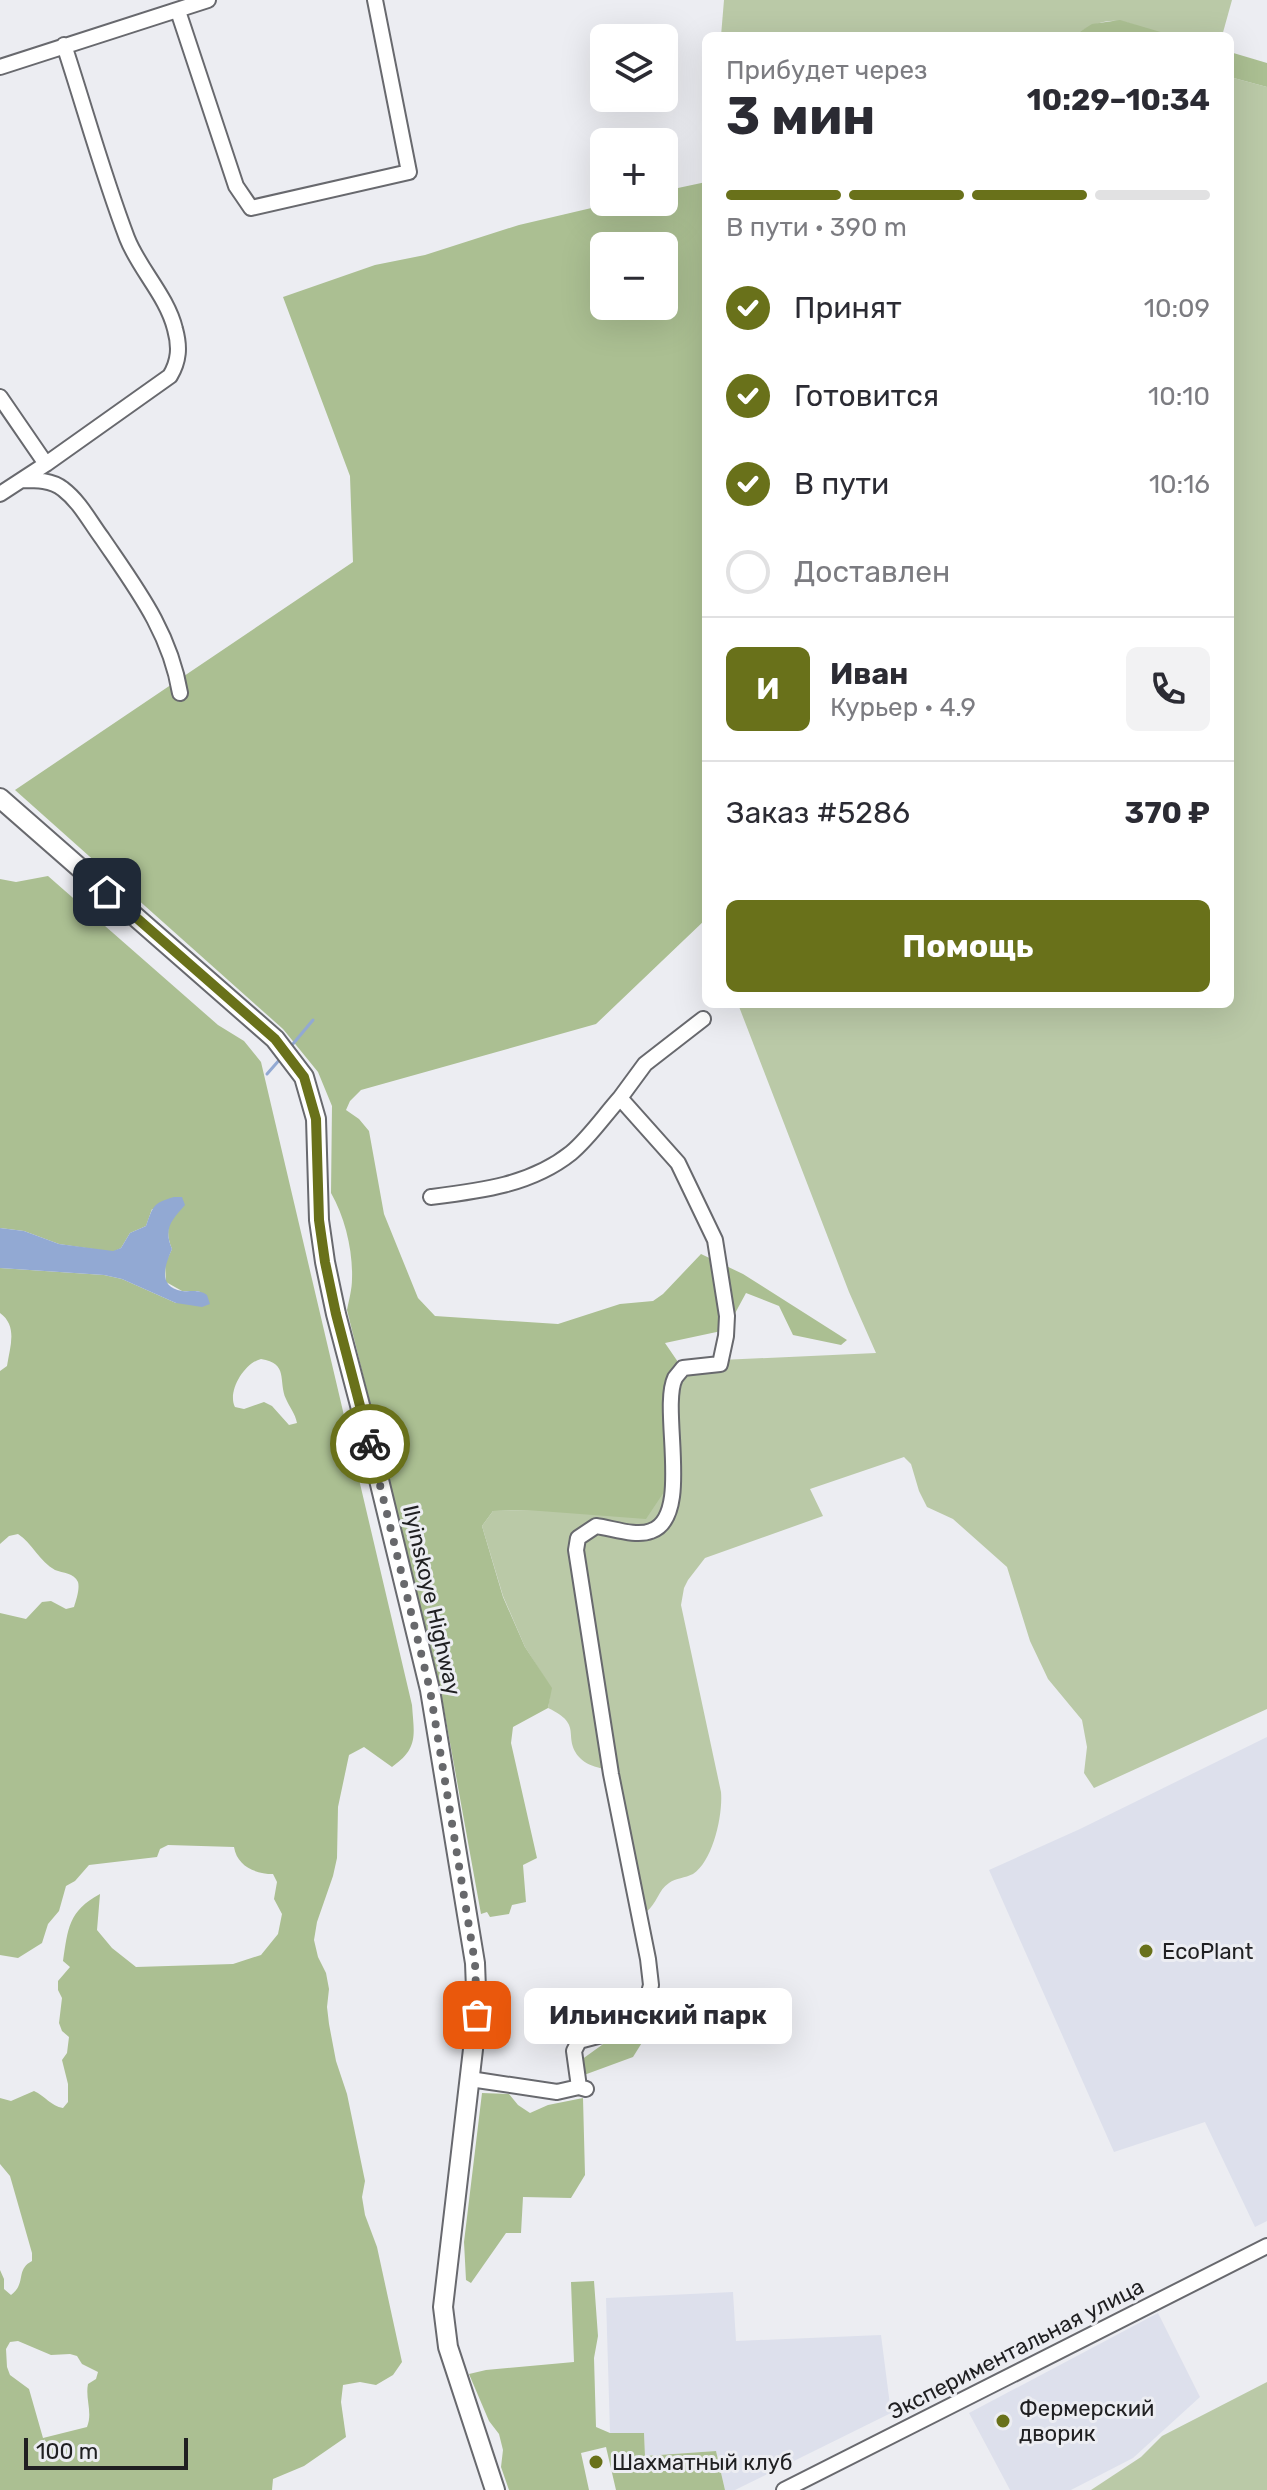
<!DOCTYPE html>
<html lang="ru">
<meta charset="utf-8">
<style>
:root{--surface:#fff;--page:#f2f2f3;--text:#2b2b33;--muted:#7c7c81;--line:#e1e1e2;--accent:#69711a}
body{margin:0;font-family:Rubik,sans-serif;background:var(--page);color:var(--text);height:100vh;display:flex;flex-direction:column;font-size:30px;white-space:nowrap}
*{box-sizing:border-box;margin:0}
p{font-size:26px;color:var(--muted)}
.icon{flex:none;width:44px;height:44px;fill:none;stroke:currentColor;stroke-width:2;stroke-linecap:round;stroke-linejoin:round}
.map{position:relative;flex:1;overflow:hidden}
.side{position:absolute;left:702px;top:32px;width:532px;height:976px;display:flex;flex-direction:column;background:var(--surface);border-radius:12px;box-shadow:0 8px 32px #0002}
.side>*{flex:none}
.fabs{position:absolute;left:590px;top:24px;display:grid;gap:16px}
.fabs a{display:grid;place-items:center;width:88px;height:88px;border-radius:12px;background:var(--surface);box-shadow:0 8px 32px #0002;font-size:40px}
.scale{position:absolute;left:24px;bottom:20px;width:164px;box-sizing:border-box;padding-left:8px;border:4px solid #202022;border-top:0;font-size:22px;line-height:28px;white-space:nowrap;color:#202022;-webkit-text-stroke:6px #ecedf2;paint-order:stroke}
.pin{position:absolute;display:grid;place-items:center;width:68px;height:68px;color:#fff;margin:-34px;border-radius:16px;box-shadow:0 4px 12px #0006}
.courier{position:absolute;display:grid;place-items:center;width:80px;height:80px;margin:-40px;border:6px solid #69711a;border-radius:50%;background:#fff;color:#222;box-shadow:0 2px 10px #0007}
.bubble{position:absolute;height:56px;border-radius:12px;background:var(--surface);box-shadow:0 8px 32px #0002;font-size:26px;font-weight:700;line-height:56px;text-align:center}
.overview em{font-style:normal;font-weight:700}
.overview div{display:flex;flex-direction:column-reverse}
.overview{display:flex;align-items:center;justify-content:space-between;height:136px;padding:0 24px}
h1{font-size:52px;font-weight:700;line-height:60px}
.bar{display:grid;grid-template-columns:repeat(4,1fr);gap:12px 8px;align-content:center;height:96px;padding:0 24px}
.bar i{height:10px;border-radius:6px;background:var(--line)}
.bar .selected{background:var(--accent)}
.bar p{grid-column:span 4}
.line{display:flex;align-items:center;gap:20px;padding:0 24px;border-top:2px solid var(--line)}
.line div{flex:1}
.round{display:grid;place-items:center;flex:none;width:84px;height:84px;border-radius:12px;background:var(--page)}
ol{padding:0 24px;list-style:none}
li{display:flex;align-items:center;gap:24px;height:88px}
li p{margin-inline-start:auto}
li .icon{padding:8px;border-radius:50%;background:var(--accent);color:#fff;stroke-width:4}
li:last-child{color:var(--muted)}
li i{width:44px;height:44px;border:4px solid var(--line);border-radius:50%}
.cta{display:flex;gap:16px;margin-top:auto;padding:16px 24px}
.cta a{flex:1;height:92px;border-radius:12px;background:var(--accent);color:#fff;font-size:32px;font-weight:700;line-height:92px;text-align:center}
.map>svg:first-child{display:block}
</style>
<div class="map">
<svg width="1267" height="2490" viewBox="0 0 1267 2490">
<rect width="100%" height="100%" fill="#ecedf2"/>
<path fill="#dde0ec" d="M1267,1737V2221L1255,2227L1205,2122L1114,2152L989,1870L1080,1829Z
M733,2292L736,2341L881,2335L891,2413L735,2490H725L716,2451L645,2456L644,2433H610L606,2298Z
M1158,2313L1200,2397L1133,2458L1071,2490H1010L969,2413Z"/>
<path fill="#bac9a7" d="M724,0H1232L1222,36C1207,36 1192,37 1177,36C1129,32 1124,4 1073,36H721Z
M1230,77L1267,87V1709L1094,1788L1084,1773L1087,1747L1082,1720L1048,1679L1030,1641L1007,1567L953,1519L927,1507L919,1491L911,1464L904,1457L810,1489L823,1516L705,1558L688,1580L684,1588L681,1605L721,1792C723,1815 713,1861 693,1874C685,1878 676,1878 669,1883C658,1890 657,1904 646,1912L619,1777C609,1766 591,1770 580,1758C561,1737 585,1725 548,1708L551,1688L525,1647L503,1596L482,1526L493,1511L527,1510L668,1377L678,1362L876,1353L849,1292L738,1004H1230Z
M1267,2382V2490H1091L1141,2457L1162,2436Z"/>
<path fill="#abbf92" fill-rule="evenodd" d="M1120,20L1174,36H1073L1092,24Z
M1230,52L1267,63V87L1230,77Z
M706,182V919L596,1024L361,1090L350,1101L346,1110L359,1119L369,1131L384,1214L418,1298L435,1316L558,1324L620,1304L653,1301L663,1294L701,1254L743,1274L847,1340L841,1345L793,1335L779,1306L746,1293L726,1330L665,1343L678,1362L668,1378L664,1492L646,1519L527,1510L493,1511L482,1526L503,1597L525,1647L552,1688L548,1708L513,1727L511,1743L537,1858L523,1865L526,1902L512,1905L509,1914L490,1917L487,1912L481,1914L439,1682L347,1310C349,1300 352,1289 352,1279C353,1251 345,1217 331,1193L332,1106L318,1072L283,1029L15,790L353,562L350,476L283,297L375,265L425,255L519,225L617,202H664V191ZM604,246H664V306H604Z
M48,876L218,1025L244,1041L261,1062L412,1705C414,1735 419,1748 392,1767L364,1747L349,1755L338,1807L337,1858L333,1876L317,1922L314,1940L318,1957L326,1973L329,1989L327,2007L329,2024L336,2061L347,2094L365,2181L362,2197L365,2215L377,2247L402,2362L393,2375L376,2385L360,2382L343,2385L341,2402L346,2437L304,2466L273,2479L272,2490H0V2270L4,2279V2289L11,2295C27,2283 15,2270 32,2261V2253L10,2176L0,2164V2098L11,2101L34,2091C45,2096 51,2106 63,2108L68,2102V2084L62,2060L67,2053L69,2037L62,2031L59,2023L62,1998L58,1990V1981L70,1967L63,1961C68,1929 68,1911 100,1894L97,1930L112,1948L136,1967L233,1964L261,1955L278,1934L282,1914L274,1899L277,1882L273,1874C255,1874 237,1866 234,1847L168,1845L160,1849L157,1857L89,1865L75,1881L66,1886L59,1911L48,1924L42,1943L18,1958L0,1955V1613L26,1619L42,1602L51,1601L66,1609L74,1607C76,1600 80,1589 78,1582C74,1573 63,1573 55,1570C40,1562 32,1543 18,1534L9,1536L0,1544V1371L7,1366C10,1347 18,1326 0,1313V1268L104,1275L122,1279L176,1303L200,1291H182L166,1282L165,1264L172,1249C166,1234 166,1222 179,1211L152,1209L146,1226L130,1233L121,1248L113,1252L59,1244L24,1231L0,1228V879L16,882ZM261,1359C289,1363 278,1381 286,1399C290,1408 295,1413 297,1423L289,1425L272,1406L264,1402L244,1409L235,1407C227,1392 244,1363 261,1359ZM18,2341L51,2355L70,2354L77,2356L82,2364L98,2372L96,2379L88,2384C85,2399 93,2412 87,2427L43,2438L29,2389L10,2375L7,2367L6,2349L10,2342Z
M627,2027L628,2036L643,2041L633,2057L584,2075L581,2060Z
M482,2093L509,2094L518,2105L530,2113L548,2105L583,2098L585,2175L571,2198L523,2197L521,2233H506L471,2283L466,2280L464,2242Z
M594,2281L598,2336L594,2358L596,2427L610,2433H644L645,2456L716,2451L725,2490H616L606,2447L581,2453L589,2490H509L501,2467L503,2450L499,2434L489,2421L469,2374L486,2370L574,2362L571,2282Z"/>
<path fill="#92a9d3" d="M174,1197H182L185,1205C172,1220 163,1228 172,1249C165,1265 157,1287 182,1291C192,1292 198,1289 207,1295L210,1304L202,1307L176,1303L122,1279L104,1275L0,1268V1228L24,1231L59,1244L113,1251L121,1248L130,1233L146,1226C153,1206 153,1203 174,1197Z"/>
<g fill="none" stroke-linecap="round" stroke-linejoin="round">
<path stroke="#92a9d3" stroke-width="3" d="M292,1045L313,1020
M267,1074L281,1058"/>
<g stroke="#68696e" stroke-width="18">
<path id="minor" d="M178,11L236,186L251,208L409,172L375,0
M0,67L208,0
M0,397L46,464
M22,480C36,480 52,480 63,489C80,502 90,522 102,538C136,588 170,632 180,693
M0,494L46,464L170,376C179,361 180,347 175,329C167,296 139,269 127,238C103,175 85,109 64,45
M620,1098L645,1064L703,1019
M431,1197C480,1191 531,1185 571,1153C589,1138 604,1116 620,1098L678,1163L715,1240L727,1316L726,1336L720,1364L683,1368C680,1372 677,1375 675,1378C660,1409 693,1517 651,1531C636,1537 612,1528 596,1526L578,1538L576,1550L611,1774L648,1959L651,1985L647,2000L622,2023L602,2035L579,2041L574,2051L579,2087
M470,2079L557,2092L579,2087L586,2089
M784,2490L1267,2246"/>
</g>
<g stroke="#68696e" stroke-width="22">
<path id="major" d="M0,798L275,1039L304,1077L316,1119L319,1220L325,1262L336,1314L371,1447L430,1690L475,1963L477,2015L443,2307L448,2347L495,2490"/>
</g>
<use href="#minor" stroke="#fff" stroke-width="14"/>
<use href="#major" stroke="#fff" stroke-width="18"/>
</g>
<g fill="none" stroke-linecap="round" stroke-linejoin="round">
<path stroke="#67686b" stroke-width="8" stroke-dasharray="0 14.4" d="M370,1444L430,1690L475,1963L477,2015"/>
<path stroke="#69711a" stroke-width="10" d="M107,892L275,1039L304,1077L316,1119L319,1220L325,1262L336,1314L370,1444"/>
</g>
<g fill="#69711a" stroke="#ecedf2" stroke-width="3">
<circle cx="1146" cy="1951" r="8"/>
<circle cx="1003" cy="2421" r="8"/>
<circle cx="596" cy="2462" r="8"/>
</g>
<g text-anchor="middle" dominant-baseline="central" stroke-width="6" stroke-linejoin="round" paint-order="stroke">
<g font-size="22" fill="#202022" stroke="#ecedf2">
<text transform="translate(432 1600) rotate(77)">Ilyinskoye Highway</text>
<text transform="translate(1016 2349) rotate(-27)">Экспериментальная улица</text>
</g>
<g font-size="22" fill="#202022" stroke="#ecedf2" text-anchor="start">
<text x="1162" y="1951">EcoPlant</text>
<text x="1019" y="2408">Фермерский<tspan x="1019" dy="25">дворик</tspan></text>
<text x="612" y="2462">Шахматный клуб</text>
</g>
</g>
</svg>
<div class="fabs">
<a><svg class="icon" aria-label="layers" viewBox="0 0 24 24"><path d="M12 4l9 5-9 5-9-5zM3 14l9 5 9-5"/></svg></a>
<a>+</a>
<a>−</a>
</div>
<div class="scale">100 m</div>
<div class="pin" style="left:477px;top:2015px;background:#ea580c"><svg class="icon" aria-label="bag" viewBox="0 0 24 24"><path d="M5 8h14l-1 12H6zM9 8a3 3 0 0 1 6 0"/></svg></div>
<div class="pin" style="left:107px;top:892px;background:#1f2937"><svg class="icon" aria-label="home" viewBox="0 0 24 24"><path d="M3 11l9-7 9 7M6 9v11h12V9"/></svg></div>
<div class="courier" style="left:370px;top:1444px"><svg class="icon" aria-label="bike" viewBox="0 0 24 24"><circle cx="6" cy="16" r="4"/><circle cx="18" cy="16" r="4"/><path d="M6 16l4-8h5l3 8M10 8l3 8H6M13 5h3"/></svg></div>
<div class="bubble" style="left:524px;top:1988px;width:268px">Ильинский парк</div>
<section class="side">
<div class="overview"><div><h1>3 мин</h1><p>Прибудет через</p></div><em>10:29–10:34</em></div>
<div class="bar"><i class="selected"></i><i class="selected"></i><i class="selected"></i><i></i><p>В пути · 390 m</p></div>
<ol>
<li><svg class="icon" aria-label="check" viewBox="0 0 24 24"><path d="M5 12l5 5 9-10"/></svg>Принят<p>10:09</p></li>
<li><svg class="icon" aria-label="check" viewBox="0 0 24 24"><path d="M5 12l5 5 9-10"/></svg>Готовится<p>10:10</p></li>
<li><svg class="icon" aria-label="check" viewBox="0 0 24 24"><path d="M5 12l5 5 9-10"/></svg>В пути<p>10:16</p></li>
<li><i></i>Доставлен</li>
</ol>
<div class="line" style="height:144px"><b class="round" style="background:var(--accent);color:#fff">И</b><div><b>Иван</b><p>Курьер · 4.9</p></div><a class="round"><svg class="icon" aria-label="phone" viewBox="0 0 24 24"><path d="M5 4h4l2 5-3 2q2 4 5 5l2-3 5 2v4C11 20 4 13 5 4z"/></svg></a></div>
<div class="line" style="height:104px"><div>Заказ #5286</div><b>370 ₽</b></div>
<div class="cta"><a>Помощь</a></div>
</section>
</div>
